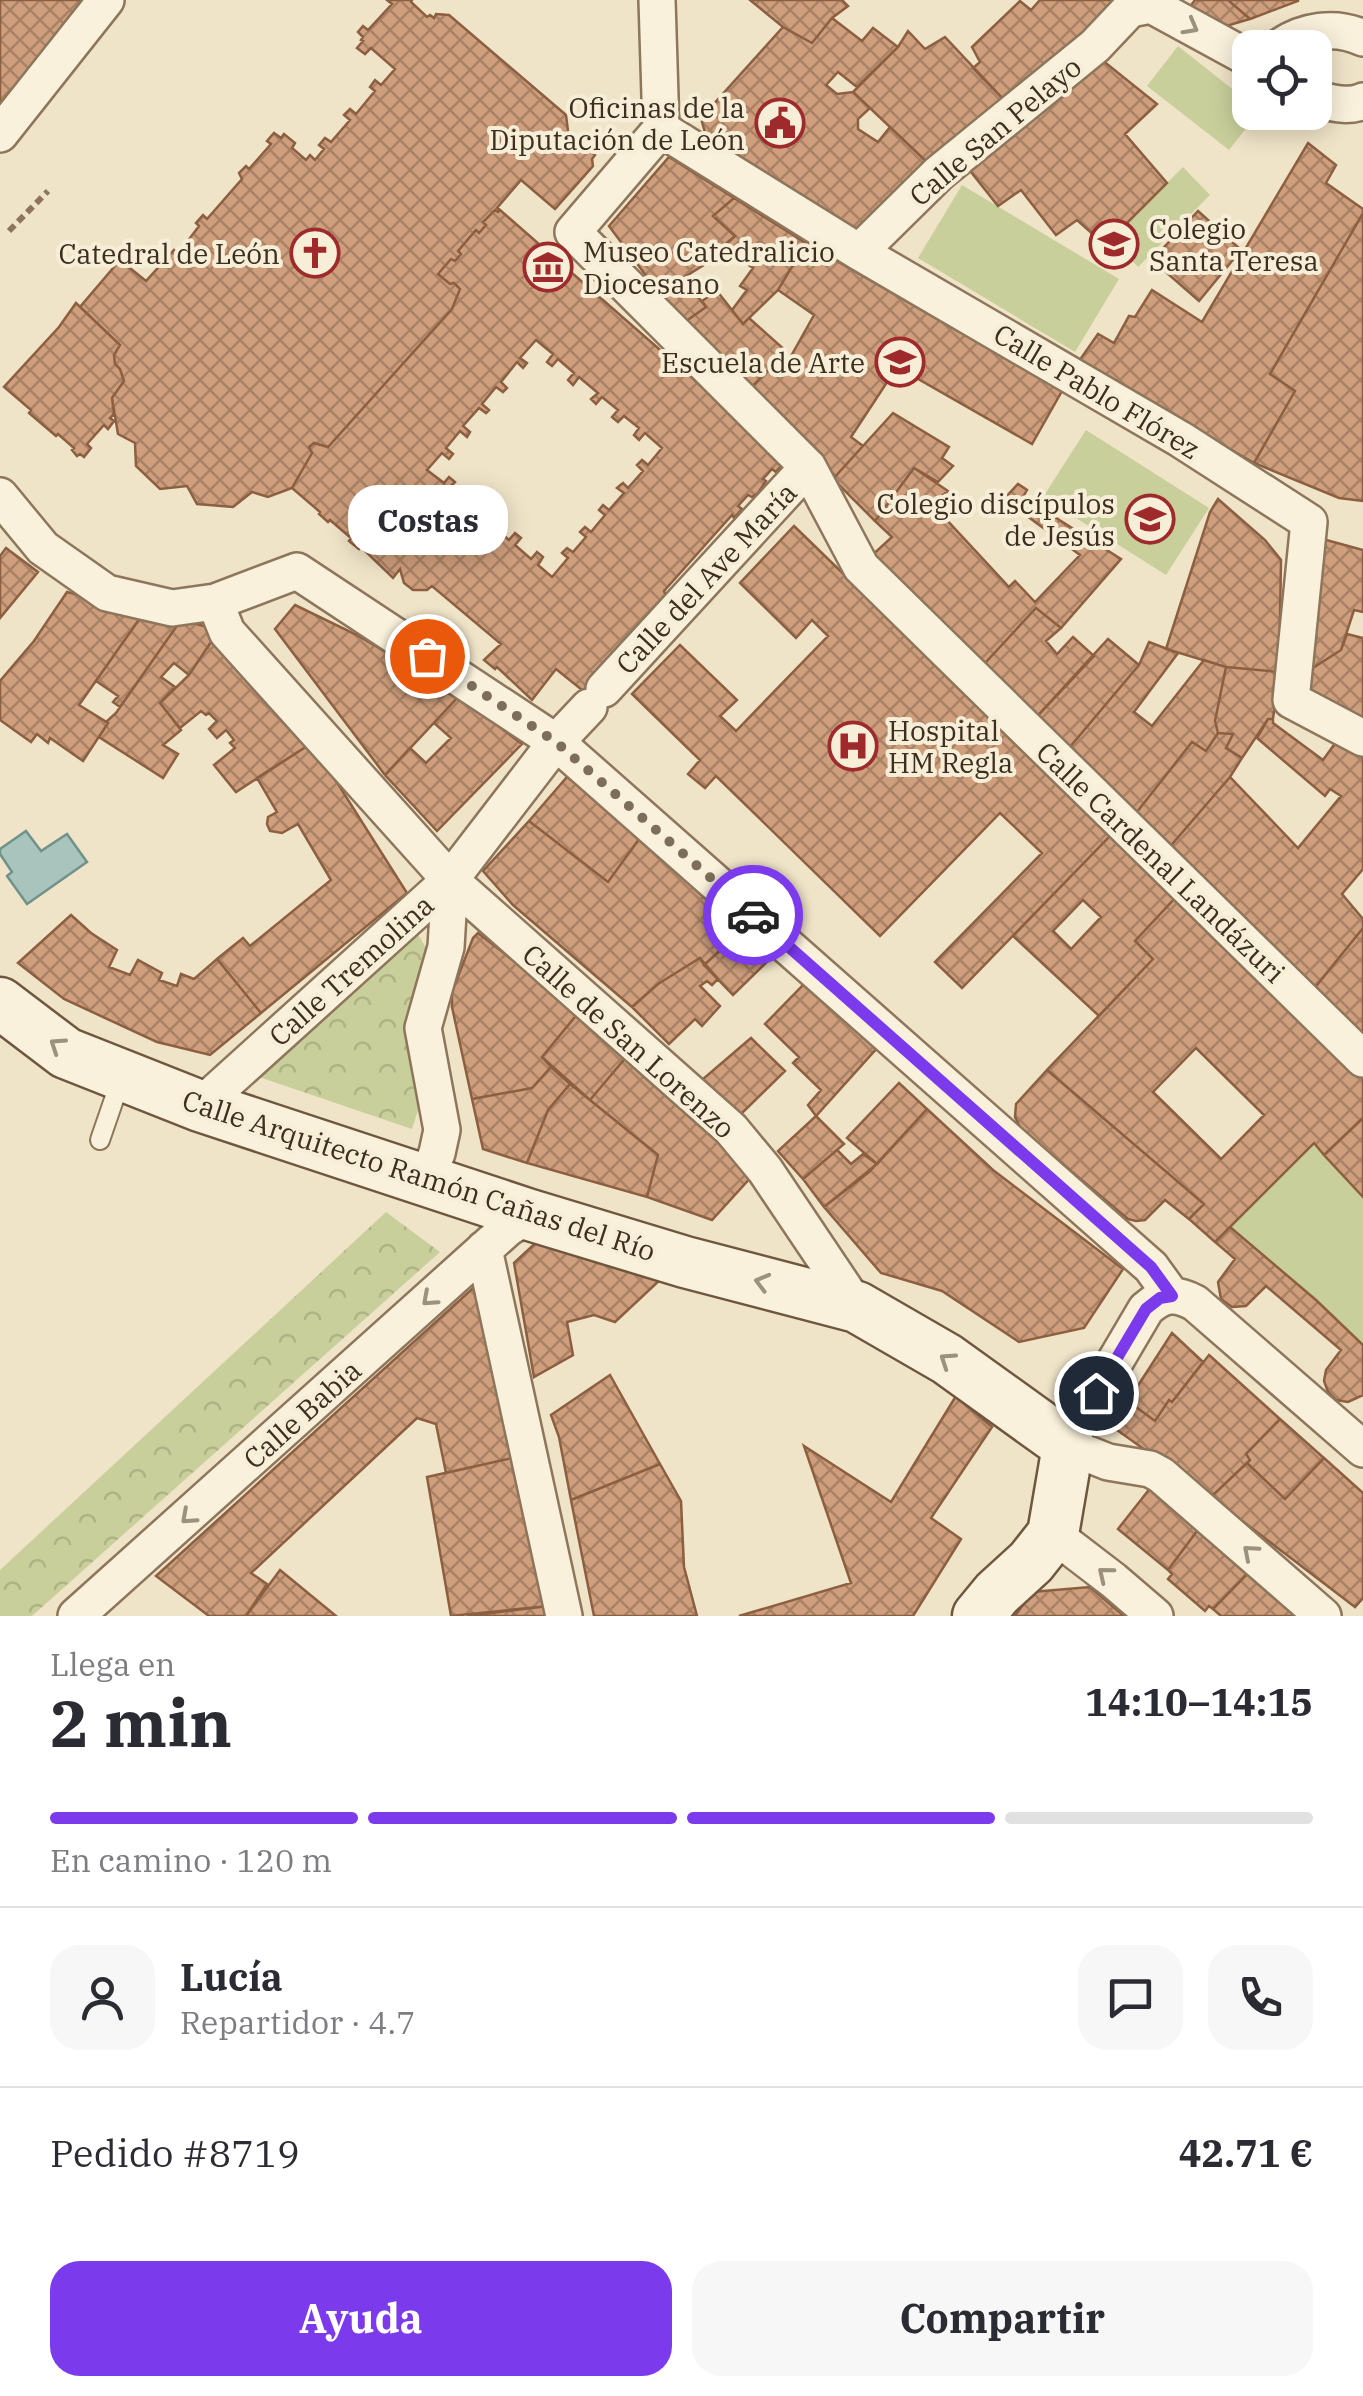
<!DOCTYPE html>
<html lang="es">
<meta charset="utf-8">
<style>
:root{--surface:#fff;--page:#f7f7f7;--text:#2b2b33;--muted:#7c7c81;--line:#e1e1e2;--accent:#7c3aed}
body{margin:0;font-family:"IBM Plex Serif",serif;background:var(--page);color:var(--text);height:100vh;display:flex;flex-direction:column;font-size:38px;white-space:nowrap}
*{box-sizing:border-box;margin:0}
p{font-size:32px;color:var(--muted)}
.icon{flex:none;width:55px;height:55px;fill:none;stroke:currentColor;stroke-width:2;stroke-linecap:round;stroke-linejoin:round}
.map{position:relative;height:1616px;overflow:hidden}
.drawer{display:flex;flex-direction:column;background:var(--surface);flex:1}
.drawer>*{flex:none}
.fabs{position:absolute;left:1232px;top:30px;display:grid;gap:20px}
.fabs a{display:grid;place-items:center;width:100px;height:100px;border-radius:20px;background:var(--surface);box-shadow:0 5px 25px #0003;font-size:50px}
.pin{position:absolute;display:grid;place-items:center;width:85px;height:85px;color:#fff;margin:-42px;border:5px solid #fff;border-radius:50%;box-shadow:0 2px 10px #0007}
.courier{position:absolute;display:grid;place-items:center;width:100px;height:100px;margin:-50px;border:8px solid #7c3aed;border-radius:50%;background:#fff;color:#222;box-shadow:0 2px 12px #0007}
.bubble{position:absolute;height:70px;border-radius:30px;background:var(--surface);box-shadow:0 5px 25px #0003;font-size:32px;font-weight:700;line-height:70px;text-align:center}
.headline em{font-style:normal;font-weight:700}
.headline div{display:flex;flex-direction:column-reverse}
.headline{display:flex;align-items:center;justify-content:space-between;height:170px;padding:0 50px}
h1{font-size:65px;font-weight:700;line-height:75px}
.bar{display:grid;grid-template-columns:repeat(4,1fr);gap:15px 10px;align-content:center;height:120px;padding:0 50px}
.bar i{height:12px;border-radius:8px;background:var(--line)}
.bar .current{background:var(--accent)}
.bar p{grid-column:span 4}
.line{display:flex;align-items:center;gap:25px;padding:0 50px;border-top:2px solid var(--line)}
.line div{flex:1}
.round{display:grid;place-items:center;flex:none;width:105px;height:105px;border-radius:30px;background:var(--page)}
.action{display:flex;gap:20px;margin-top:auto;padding:20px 50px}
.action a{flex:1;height:115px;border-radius:30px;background:var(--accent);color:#fff;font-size:40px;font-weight:700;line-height:115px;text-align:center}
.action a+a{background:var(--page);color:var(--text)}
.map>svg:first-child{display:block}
</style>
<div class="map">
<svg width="1363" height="1616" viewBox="0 0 1363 1616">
<defs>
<pattern id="forest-crowns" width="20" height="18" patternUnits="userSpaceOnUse" patternTransform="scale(2.5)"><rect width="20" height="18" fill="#c9cf9b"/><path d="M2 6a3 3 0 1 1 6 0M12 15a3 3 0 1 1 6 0" fill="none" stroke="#aeb285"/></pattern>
<pattern id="building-cross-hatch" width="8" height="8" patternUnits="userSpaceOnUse" patternTransform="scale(2.5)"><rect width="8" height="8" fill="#cf9f7d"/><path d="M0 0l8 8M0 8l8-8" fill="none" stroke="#a98266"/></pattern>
</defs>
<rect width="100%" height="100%" fill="#f0e4c8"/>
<path fill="url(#forest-crowns)" d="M416,931L429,953L421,1101L412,1129L259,1077Z
M386,1212L440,1252L32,1616H0V1570Z"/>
<path fill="#c9cf9b" d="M1178,46L1250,103V112L1258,113L1229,150L1147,86Z
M1183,167L1210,195L1138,267L1111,239Z
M962,185L1119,279L1075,352L918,258Z
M1086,430L1209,508L1166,575L1043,497Z
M1314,1143L1363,1197V1345L1230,1227Z"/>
<path fill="#a9c4bc" stroke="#6f938a" stroke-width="2.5" d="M26,831L41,851L67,834L87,862L27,904L7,876L12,872L0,854V849Z"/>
<path fill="url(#building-cross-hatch)" stroke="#8d5f41" stroke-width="2.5" fill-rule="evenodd" d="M0,0H86L0,115Z
M387,0H412L411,2L427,17L430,15L434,18L436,14L449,15L566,115L569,139L583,152L587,147L595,155L592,159L593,166L555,209L521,180L497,208L500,210L498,212L495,210L483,222L486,225L479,233L476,230L458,251L461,254L455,261L451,259L438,274L450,284L454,283L460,289L452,309L328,447L314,443L309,447L312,453L292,488L268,497L252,492L233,507L197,504L187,486L160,489L136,466L135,443L118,434L112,398L124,381L120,369L115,364L114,355L120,345L80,307L120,260L146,281L174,250L177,252L190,238L199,226L196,223L203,215L207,219L242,179L239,173L246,166L249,169L271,144L267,141L274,133L281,138L284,134L295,143L292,148L306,160L310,155L315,160L324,149L319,145L325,138L331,142L350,120L344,115L350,109L356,114L375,91L370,87L375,80L381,85L395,69L371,48L365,54L357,48L363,41L361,40L363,37L358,32L363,26L368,30L392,4Z
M750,0H842L848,6L832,18L812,43L783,27Z
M1040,0H1112L1116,4L1007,103L973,68L980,62L972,47L1020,1L1031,10Z
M1195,0H1228L1250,19L1213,30L1186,12Z
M1228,0H1298V1L1250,19Z
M832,18L862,41L873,28L898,47L857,87L838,72L826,85L837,94L853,92L870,108L858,119V129L878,142L890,127L929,164L857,236L707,140L701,118L783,27L812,43Z
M908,31L925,49L945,37L1007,103L929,164L853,92L898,47Z
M1102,60L1157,104L1125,134L1167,183L1105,245L1077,220L1056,235L1021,190L998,206L967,167Z
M1308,143L1336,165L1326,183L1363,209V213L1270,374L1295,391L1254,463L1079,361L1098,334L1114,343L1129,316L1135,317L1152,290L1202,322Z
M669,157L734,198L713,216L735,236L707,263L683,278L706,307L682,324L609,226Z
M734,198L806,243L778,290L743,324L732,310L747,290L740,286L753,268L722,247L735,236L713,216Z
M495,210L498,212L500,210L786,460L776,472L772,469L763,479L766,481L758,493L752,497L748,495L738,506L742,509L734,518L732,515L664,591L666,596L587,694L556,669L532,700L497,667L495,669L484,660L501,644L432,586L427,590H413L404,583L400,569L393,578L361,547L359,549L349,541L351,538L330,520L328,522L319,514L320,512L292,488L312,453L309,447L314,443L328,447L452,309L460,289L454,283L450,284L438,274L451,259L455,261L461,254L458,251L476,230L479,233L486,225L483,222ZM536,340L553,354L547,362L552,366L558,359L574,373L568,380L573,385L579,377L598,393L591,399L596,404L602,397L618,410L612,417L618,422L624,416L639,428L634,435L639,440L645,433L662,448L648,465L642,460L637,465L643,471L628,488L623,483L617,488L624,493L609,510L603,505L599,510L605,515L591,532L585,527L580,532L586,537L573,552L567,548L562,553L568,558L552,577L538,565L543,557L537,552L531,559L515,545L521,538L515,533L509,540L493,526L499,519L494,515L488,522L470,507L476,499L470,495L465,502L449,488L455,482L449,477L444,483L427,470L442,453L449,459L453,454L446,448L460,431L467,437L470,432L463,426L479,408L486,413L489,410L482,404L496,387L503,392L507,388L501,382L517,362L523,368L527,363L520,358Z
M1198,211L1241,250L1199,301L1152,260Z
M1363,213V501L1339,498L1254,463L1295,391L1270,374Z
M806,243L1062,391L1032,444L897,367L851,437L863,446L833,479L746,393L779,359L786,365L814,315L778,290Z
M717,291L743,324L749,318L786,351L746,393L682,324L706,307L702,301Z
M76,303L120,345L114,355L115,364L120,369L124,381L112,398L114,414L110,418L114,421L108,429L104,425L87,444L91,448L84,457L80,454L77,456L72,450L74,448L58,434L56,436L29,413L31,410L4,387L59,327Z
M893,413L949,447L942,458L953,466L938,482L914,468L875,521L833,479Z
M914,468L948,491L932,504L1009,587L1015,581L1035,602L1080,555L1004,499L1018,484L1027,490L1023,497L1121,559L1061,628L1036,608L976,673L869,558L892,537L875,521Z
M1218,499L1265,540L1281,560L1279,672L1226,667L1166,649L1210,512Z
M794,526L1112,834L962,988L935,962L1042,853L1000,813L880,936L716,776L705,788L688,774L700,760L632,694L680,645L737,700L720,716L736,731L828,636L812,620L796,638L740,583Z
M1319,538L1363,550V612L1354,610L1341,650L1302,675Z
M6,548L38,572L0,618V556Z
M67,592L145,611L79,705L108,723L83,761L50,738L48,743L37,734L31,742L0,720V681L34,641Z
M295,605L357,635L459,696L385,775L275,629Z
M1036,608L1061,628L1046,641L1057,654L1073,637L1094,656L1031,723L976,673Z
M145,611L181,620L120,707L113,702L118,696L96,681Z
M181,620L219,630L189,675L174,663L161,677L175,687L160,703L181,730L163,745L178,754L163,778L99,737L108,723L106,722L116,713Z
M219,630L312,743L236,792L214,765L235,748L230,743L234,740L226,730L217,738L209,729L217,721L209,713L206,715L201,711L180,728L160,703L189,675Z
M1347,634L1363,638V726L1303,691L1302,675L1341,650Z
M1108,639L1139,665L1064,754L1031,723Z
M1149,642L1178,653L1134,712L1152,726L1204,660L1226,667L1215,721L1218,733L1206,751L1192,742L1133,817L1064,754L1139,665Z
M1226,667L1279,672L1273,719H1268L1242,758L1226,748L1233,734L1218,733L1215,721Z
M459,696L522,744L437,831L385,775L410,748L426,763L451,738L434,723Z
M1268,719H1273V723L1323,760L1339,738L1363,752V869L1342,894L1363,919V928L1313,990L1168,849L1230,777L1298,848L1341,796L1330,789L1325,796L1257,738Z
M1218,733L1233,734L1226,748L1242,758L1230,777L1168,849L1133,817L1192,742L1206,751Z
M312,743L407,893L261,1013L217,959L243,938L250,946L331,880L298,824L282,833L270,831L267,824L268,817L277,812L257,778Z
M567,777L642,835L608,882L529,821Z
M529,821L608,882L642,835L746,927L704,965L700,958L658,984L632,1007L513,905L483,871Z
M1112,834L1176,897L1135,941L1153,959L1099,1016L1013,936ZM1083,900L1101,917L1071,949L1053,931Z
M1176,897L1363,1078V1118L1324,1155L1314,1143L1215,1242L1189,1219L1204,1204L1047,1070L1153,959L1135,941ZM1196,1048L1264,1115L1221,1159L1153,1092Z
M71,915L91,933L117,950L109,967L130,975L138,960L162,973L159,980L177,986L181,974L194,979L217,959L261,1013L210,1055L157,1042L64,999L18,963Z
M746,927L775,954L733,995L704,965Z
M1363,928V1043L1313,990Z
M478,933L579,1012L542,1057L551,1067L532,1088L472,1099L452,1007V992L473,938Z
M700,958L718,979L712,985L707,981L700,986L720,1006L702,1026L695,1019L669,1044L632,1007L658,984Z
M806,982L878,1047L816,1116L808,1105L821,1090L793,1063L799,1057L765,1024Z
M579,1012L628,1055L590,1100L542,1057Z
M751,1038L785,1071L740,1115L703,1079Z
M628,1055L693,1108L753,1175L712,1220L647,1197L658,1155L590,1100Z
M551,1067L570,1084L548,1110L527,1163L483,1149L472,1099L532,1088Z
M1047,1070L1204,1204L1189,1219L1165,1200L1145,1220L1136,1221L1128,1219L1021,1129L1015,1117L1016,1104Z
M899,1083L927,1109L877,1164L847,1138Z
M570,1084L658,1155L647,1197L527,1163L548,1110Z
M927,1109L993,1170L1123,1269L1084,1328L1019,1342L942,1291L881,1273L824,1207L869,1172Z
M816,1116L844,1144L803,1179L778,1151Z
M1363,1118V1197L1324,1155Z
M837,1150L851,1164L863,1154L877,1164L824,1207L803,1179Z
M1230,1227L1316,1300L1363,1345V1395L1348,1402L1336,1400L1328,1392L1324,1381L1326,1370L1341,1350L1266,1286L1246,1306L1232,1307L1221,1299L1218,1282L1235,1259L1215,1242Z
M541,1238L662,1278L615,1322L594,1315L567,1322L573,1355L534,1377L514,1263Z
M472,1289L480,1293L517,1457L446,1473L436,1424L417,1418L251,1573L267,1584L246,1616H209L156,1576Z
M1172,1333L1203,1362L1172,1402L1169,1400L1155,1421L1128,1401Z
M1209,1355L1280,1419L1246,1454L1250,1460L1211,1497L1110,1425L1128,1401L1155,1421L1169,1400L1172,1402Z
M610,1375L660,1464L571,1500L559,1437L551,1415Z
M956,1396L992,1427L931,1518L961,1539L913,1616H739L851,1583L804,1446L891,1502Z
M1280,1419L1324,1458L1285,1499L1247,1463L1250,1460L1246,1454Z
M517,1457L548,1606L451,1616L427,1477Z
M1324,1458L1363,1493V1598L1355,1607L1211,1497L1247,1463L1285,1499Z
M660,1464L681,1501L684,1567L697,1616H594L571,1500Z
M1155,1482L1203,1523L1168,1570L1118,1529Z
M1203,1523L1254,1567L1213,1609L1209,1606L1205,1611L1168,1579L1172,1574L1168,1570Z
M1254,1567L1303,1609L1295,1616H1221L1213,1609Z
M280,1570L336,1616H246Z
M1090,1587L1124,1616H1015L1032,1592Z
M548,1606L550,1616H467Z"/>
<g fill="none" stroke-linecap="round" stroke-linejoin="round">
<g stroke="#8d765c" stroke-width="22">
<path id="lane" d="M100,1140L121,1079"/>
</g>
<g stroke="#8d765c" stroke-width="40">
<path id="street" d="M657,0L661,129
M1278,48C1303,30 1336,25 1363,38
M1315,98C1330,103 1348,108 1363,101
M661,129L573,232L808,467L861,567L1363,1059
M661,129L859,252L1180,439L1309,522L1291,700L1363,738
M0,134L106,0
M859,252L939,173L1095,46L1130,9L1151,5L1250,59
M0,496L43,548L107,593L172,608L215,602L297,571L556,742L1151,1267L1172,1296
M215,602L227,632L450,880L731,1129L765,1170L857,1307
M604,689L808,467
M450,880L556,742L589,707
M200,1106L450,880L446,947L423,1028L442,1130L437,1153L426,1181
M484,1249L564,1616
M1053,1534L1113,1580L1155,1616
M76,1616L508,1228L530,1215
M1323,1616L1161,1475L1150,1469L1108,1462L1068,1446L1080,1421L1146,1309C1163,1294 1174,1292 1195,1303L1363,1449"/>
</g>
<g stroke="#6f573f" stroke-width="55">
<path id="secondary" d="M0,1003L66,1053L200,1106L530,1215L685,1262L857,1307L947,1359L1068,1446L1053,1534L1031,1562L997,1593L978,1616"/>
</g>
<path stroke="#8d765c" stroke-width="6" stroke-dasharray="8 5" stroke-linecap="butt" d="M9,231L48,191"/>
<use href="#lane" stroke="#faf1dc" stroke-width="18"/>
<use href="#street" stroke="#faf1dc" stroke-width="35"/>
<use href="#secondary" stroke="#faf1dc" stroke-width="50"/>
</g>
<defs><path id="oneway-chevron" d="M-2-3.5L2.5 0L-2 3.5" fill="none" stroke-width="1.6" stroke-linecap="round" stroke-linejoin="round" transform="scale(2.5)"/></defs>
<g stroke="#9c907e">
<use href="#oneway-chevron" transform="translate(1191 27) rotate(29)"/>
<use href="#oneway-chevron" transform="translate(57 1045) rotate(-146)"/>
<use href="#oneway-chevron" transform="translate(762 1282) rotate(-165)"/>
<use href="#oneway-chevron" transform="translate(429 1299) rotate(138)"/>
<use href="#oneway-chevron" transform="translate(947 1360) rotate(-146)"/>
<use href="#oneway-chevron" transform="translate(188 1517) rotate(138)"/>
<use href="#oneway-chevron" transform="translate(1250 1552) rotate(-139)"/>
<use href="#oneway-chevron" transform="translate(1105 1574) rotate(-141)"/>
</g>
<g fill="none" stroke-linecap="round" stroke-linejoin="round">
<path stroke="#7c6e5b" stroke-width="10" stroke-dasharray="0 18" d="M427,656L556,742L753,915"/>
<path stroke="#7c3aed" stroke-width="12" d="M753,915L1151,1267L1172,1296L1160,1298L1146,1309L1096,1393"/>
</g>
<defs>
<g id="civic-ring" transform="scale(2.5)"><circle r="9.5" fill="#f7eed8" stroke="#9e2a2b" stroke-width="1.5"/><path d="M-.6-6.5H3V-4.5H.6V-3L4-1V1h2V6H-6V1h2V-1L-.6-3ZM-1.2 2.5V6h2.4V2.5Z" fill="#9e2a2b"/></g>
<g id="school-ring" transform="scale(2.5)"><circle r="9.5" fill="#f7eed8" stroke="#9e2a2b" stroke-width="1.5"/><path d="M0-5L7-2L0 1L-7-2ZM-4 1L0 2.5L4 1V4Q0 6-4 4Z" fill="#9e2a2b"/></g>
<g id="church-ring" transform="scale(2.5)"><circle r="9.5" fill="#f7eed8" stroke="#9e2a2b" stroke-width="1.5"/><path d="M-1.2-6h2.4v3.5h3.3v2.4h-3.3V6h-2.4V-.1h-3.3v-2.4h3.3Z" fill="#9e2a2b"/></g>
<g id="museum-ring" transform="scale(2.5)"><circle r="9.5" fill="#f7eed8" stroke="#9e2a2b" stroke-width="1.5"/><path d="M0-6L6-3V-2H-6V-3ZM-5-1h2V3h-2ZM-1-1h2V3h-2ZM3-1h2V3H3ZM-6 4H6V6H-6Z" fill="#9e2a2b"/></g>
<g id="university-ring" transform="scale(2.5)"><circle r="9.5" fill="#f7eed8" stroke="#9e2a2b" stroke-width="1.5"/><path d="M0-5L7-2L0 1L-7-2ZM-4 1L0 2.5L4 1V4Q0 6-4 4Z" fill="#9e2a2b"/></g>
<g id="hospital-ring" transform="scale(2.5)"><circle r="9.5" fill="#f7eed8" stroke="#9e2a2b" stroke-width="1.5"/><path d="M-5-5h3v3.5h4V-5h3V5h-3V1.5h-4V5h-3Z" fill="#9e2a2b"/></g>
</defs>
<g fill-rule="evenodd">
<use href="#civic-ring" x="780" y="123"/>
<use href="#school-ring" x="1114" y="244"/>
<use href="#church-ring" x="315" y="253"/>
<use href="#museum-ring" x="548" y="267"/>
<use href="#university-ring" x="900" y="362"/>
<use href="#school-ring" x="1150" y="519"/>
<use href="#hospital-ring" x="853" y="746"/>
</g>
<g text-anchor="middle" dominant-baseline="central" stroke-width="8" stroke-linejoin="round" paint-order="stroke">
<g font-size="28" fill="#3d2e20" stroke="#f7eed8" text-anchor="end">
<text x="745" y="107">Oficinas de la<tspan x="745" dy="32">Diputación de León</tspan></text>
<text x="1149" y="228" text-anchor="start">Colegio<tspan x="1149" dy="32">Santa Teresa</tspan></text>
<text x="583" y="251" text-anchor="start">Museo Catedralicio<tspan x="583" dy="32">Diocesano</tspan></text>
<text x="280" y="253">Catedral de León</text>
<text x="865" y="362">Escuela de Arte</text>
<text x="1115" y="503">Colegio discípulos<tspan x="1115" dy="32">de Jesús</tspan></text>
<text x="888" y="730" text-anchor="start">Hospital<tspan x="888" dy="32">HM Regla</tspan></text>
</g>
<g font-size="28" fill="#3d2e20" stroke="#f7eed8">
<text transform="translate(995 131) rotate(-40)">Calle San Pelayo</text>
<text transform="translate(1097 391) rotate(31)">Calle Pablo Flórez</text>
<text transform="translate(706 578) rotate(-47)">Calle del Ave María</text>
<text transform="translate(1161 862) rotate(44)">Calle Cardenal Landázuri</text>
<text transform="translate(351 970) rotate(-42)">Calle Tremolina</text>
<text transform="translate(629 1041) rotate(42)">Calle de San Lorenzo</text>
<text transform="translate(419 1175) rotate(18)">Calle Arquitecto Ramón Cañas del Río</text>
<text transform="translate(302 1414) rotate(-42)">Calle Babia</text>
</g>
</g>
</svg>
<div class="fabs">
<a><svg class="icon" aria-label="locate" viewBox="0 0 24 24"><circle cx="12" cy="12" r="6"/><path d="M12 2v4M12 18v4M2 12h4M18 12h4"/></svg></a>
</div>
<div class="pin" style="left:427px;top:656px;background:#ea580c"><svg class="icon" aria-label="bag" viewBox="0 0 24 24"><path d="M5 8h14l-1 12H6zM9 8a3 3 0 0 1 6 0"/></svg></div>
<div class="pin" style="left:1096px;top:1393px;background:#1f2937"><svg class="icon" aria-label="home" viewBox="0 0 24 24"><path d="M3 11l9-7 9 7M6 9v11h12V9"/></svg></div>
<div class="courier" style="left:753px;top:915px"><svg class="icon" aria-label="car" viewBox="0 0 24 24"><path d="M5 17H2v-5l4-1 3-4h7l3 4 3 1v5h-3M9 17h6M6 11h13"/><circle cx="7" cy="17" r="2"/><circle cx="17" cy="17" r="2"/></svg></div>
<div class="bubble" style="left:348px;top:485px;width:160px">Costas</div>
</div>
<section class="drawer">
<div class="headline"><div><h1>2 min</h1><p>Llega en</p></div><em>14:10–14:15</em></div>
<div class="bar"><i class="current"></i><i class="current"></i><i class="current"></i><i></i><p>En camino · 120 m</p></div>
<div class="line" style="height:180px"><a class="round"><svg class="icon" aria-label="person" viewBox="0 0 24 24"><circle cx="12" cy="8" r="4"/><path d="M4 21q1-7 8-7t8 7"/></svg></a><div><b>Lucía</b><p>Repartidor · 4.7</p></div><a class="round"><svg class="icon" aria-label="chat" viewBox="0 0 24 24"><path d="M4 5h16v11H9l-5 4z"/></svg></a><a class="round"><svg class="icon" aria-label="phone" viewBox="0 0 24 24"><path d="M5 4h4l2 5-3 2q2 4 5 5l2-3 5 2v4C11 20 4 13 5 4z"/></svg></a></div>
<div class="line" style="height:130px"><div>Pedido #8719</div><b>42.71 €</b></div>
<div class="action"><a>Ayuda</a><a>Compartir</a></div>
</section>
